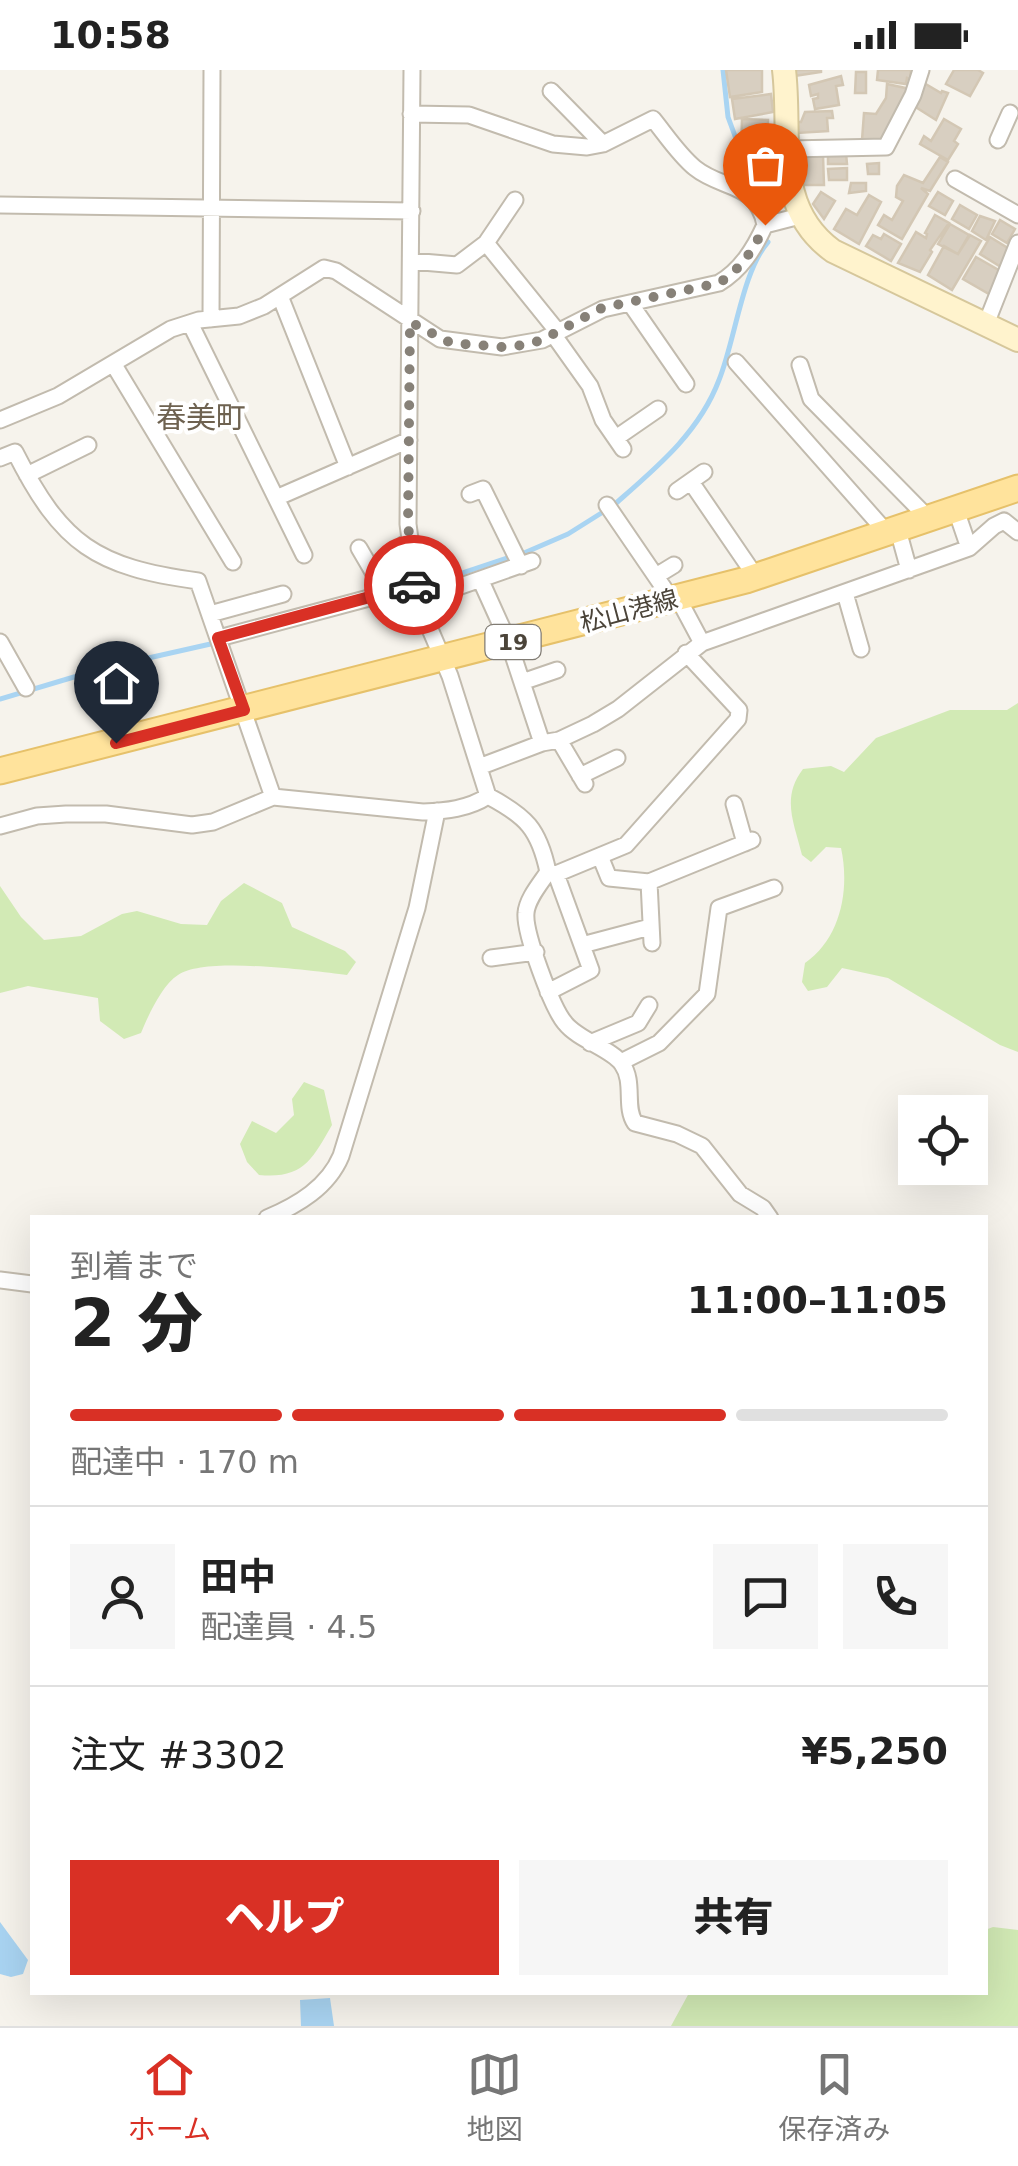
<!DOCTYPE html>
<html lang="ja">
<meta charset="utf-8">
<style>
:root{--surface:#fff;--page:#f6f6f6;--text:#222;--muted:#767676;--line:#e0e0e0;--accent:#d93025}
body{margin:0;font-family:"DejaVu Sans","Noto Sans JP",sans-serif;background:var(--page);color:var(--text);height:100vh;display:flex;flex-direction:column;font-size:38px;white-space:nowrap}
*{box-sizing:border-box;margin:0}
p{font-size:32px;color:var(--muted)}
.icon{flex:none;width:55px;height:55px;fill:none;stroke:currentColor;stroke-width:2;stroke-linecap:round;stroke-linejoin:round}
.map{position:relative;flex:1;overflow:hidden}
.sheet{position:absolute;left:30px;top:1145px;width:958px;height:780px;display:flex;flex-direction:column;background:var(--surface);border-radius:0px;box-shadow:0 10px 40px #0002}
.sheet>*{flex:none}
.controls{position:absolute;left:898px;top:1025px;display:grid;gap:20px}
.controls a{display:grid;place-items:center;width:90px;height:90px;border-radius:0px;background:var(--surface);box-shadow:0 10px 40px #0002;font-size:50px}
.pin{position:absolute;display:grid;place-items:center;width:85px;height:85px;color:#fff;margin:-102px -42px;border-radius:50% 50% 50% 0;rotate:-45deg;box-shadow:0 0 10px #0007}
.pin .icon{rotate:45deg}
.courier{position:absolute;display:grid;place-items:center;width:100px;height:100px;margin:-50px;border:8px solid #d93025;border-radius:50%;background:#fff;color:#222;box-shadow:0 2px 12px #0007}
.head em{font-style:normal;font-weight:800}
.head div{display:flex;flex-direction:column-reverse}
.head{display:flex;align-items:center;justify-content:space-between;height:170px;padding:0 40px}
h1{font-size:65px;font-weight:800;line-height:75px}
.bar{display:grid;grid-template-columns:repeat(4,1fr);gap:15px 10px;align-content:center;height:120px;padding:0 40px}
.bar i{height:12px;border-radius:8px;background:var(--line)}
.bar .active{background:var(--accent)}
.bar p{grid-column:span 4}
.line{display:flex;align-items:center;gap:25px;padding:0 40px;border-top:2px solid var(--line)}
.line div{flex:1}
.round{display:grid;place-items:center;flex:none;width:105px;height:105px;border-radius:0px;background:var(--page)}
.button{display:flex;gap:20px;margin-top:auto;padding:20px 40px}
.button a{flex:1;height:115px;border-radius:0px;background:var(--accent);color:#fff;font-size:40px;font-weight:800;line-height:115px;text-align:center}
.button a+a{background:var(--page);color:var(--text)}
.status{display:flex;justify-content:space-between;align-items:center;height:70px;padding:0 50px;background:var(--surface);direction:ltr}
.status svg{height:28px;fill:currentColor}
.menu{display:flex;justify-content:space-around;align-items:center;height:140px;border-top:2px solid var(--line);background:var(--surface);font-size:28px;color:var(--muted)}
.menu a{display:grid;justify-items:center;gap:5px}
.menu .active{color:var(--accent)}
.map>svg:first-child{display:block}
</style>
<div class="status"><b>10:58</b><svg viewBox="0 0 49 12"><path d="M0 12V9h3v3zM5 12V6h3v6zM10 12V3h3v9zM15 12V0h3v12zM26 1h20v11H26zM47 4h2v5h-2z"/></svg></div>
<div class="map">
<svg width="1018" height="1956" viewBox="0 0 1018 1956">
<rect width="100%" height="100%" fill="#f6f3ec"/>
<path fill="#d2eab5" d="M1018,633V982L1000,975L888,908L842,898L827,917L808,921L802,912L805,893C841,868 850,819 841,778L826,777L811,792L802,785C794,752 781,728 803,699L831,696L844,702L876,668L950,640H1007Z
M244,813L282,833L292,857L345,881L356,892L347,905C312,901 206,886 178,905C162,915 148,946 141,963L124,969L100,951L98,928L28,916L0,923V816L21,847L44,870L81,866L122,844L137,841L181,854L207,855L221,831Z
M304,1012L324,1020L332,1055C312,1090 303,1109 259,1105L247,1092L240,1074L252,1051L276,1063L294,1045L292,1029Z
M993,1857L1018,1860V1956H671L689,1923L985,1922V1860Z"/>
<path fill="#a9d4f2" d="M0,1852L28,1890L23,1904L11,1907L0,1904Z
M330,1928L334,1956H301L300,1930Z"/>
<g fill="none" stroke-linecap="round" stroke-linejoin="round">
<path stroke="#a9d4f2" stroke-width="5" d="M723,0L728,47L756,123
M615,434C656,398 699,363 719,310C735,271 742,202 768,172
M524,483L568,464L603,442
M432,513L510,487
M0,629L104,598L215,573"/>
</g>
<path fill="#d8cfc1" stroke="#d3c7b4" stroke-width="2.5" d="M726,0H762V22L730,27Z
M793,0H821V2L794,6Z
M878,0H911L910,9L907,8L906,14L877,10Z
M954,0H978L983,3L970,26L946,14Z
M856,2H866V23H855Z
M841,6L843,15L836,16L839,35L815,39L813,29L818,28V24L811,26L809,15Z
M924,13L941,23L942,21L948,23L936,50L914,36Z
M887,14L910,19L886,73L862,70L864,43L876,44L886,28Z
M771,24L773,42L735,49L732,29Z
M832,41L833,48H827L828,61L797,63V52H801L805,42Z
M742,49L768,50L767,84L741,83Z
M944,49L961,59L954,71L958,74L948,90L920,74L924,66L931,71Z
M828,83H846L847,94H828Z
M823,85L824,115H803V93H799V86Z
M940,87L948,92L930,121L921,118L928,124L902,169L878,155L884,145L892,150L903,131L896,127L897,116L904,105L923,113Z
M879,93V104H868L867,94Z
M847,98V110H829L828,99Z
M851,113H866V121L849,123Z
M821,122L835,131L824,149L813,134Z
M938,122L953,131L945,145L929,136Z
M869,125L881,132L859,174L834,159L846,139L857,145Z
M960,135L977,145L969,159L952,149Z
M935,145L949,153L930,180L932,182L920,202L898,193L916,162L926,168L927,164L925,163Z
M980,146L995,151L986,170L972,161Z
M1000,150L1015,159L1007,173L992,164Z
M950,154L969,165L958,184L938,174Z
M884,164L901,174L891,191L866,176L873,165L881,169Z
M970,165L981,171L952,220L928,205L944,176L958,184Z
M990,167L1011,180L1001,197L980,184Z
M976,187L1002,202L989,224L963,209Z"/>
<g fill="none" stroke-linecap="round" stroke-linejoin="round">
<g stroke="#c2bbae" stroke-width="19">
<path id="minor" d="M412,0L408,454L418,531L450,606L488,726C526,746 539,759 548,802C540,814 527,829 526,843C524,862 552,938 565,953C578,970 612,979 622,994C635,1012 624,1037 635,1053L677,1064L702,1076L740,1124L763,1138L770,1148
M551,21L603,74
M411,44L469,45L553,74L587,77L603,74L653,49C666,65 679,85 695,98C722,120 757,112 765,155
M998,70L1010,43
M789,79L886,77L913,25L921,0
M955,109L1018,145
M0,135L412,141
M486,173L558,262
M411,191L457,195L486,173L515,130
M280,226L348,397
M630,233L686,314
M211,249L212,0
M190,253L304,485
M986,254L1018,173
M553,264L590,316L603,350L623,379
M736,292L888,464
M114,295L233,492
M800,295L811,329L929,449
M0,350L58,326L171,259L199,250L239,246L264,236L324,198L336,201L440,269L502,277L542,270L603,239L719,213C741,200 754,179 765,155L800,146
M616,368L658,339
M0,388L15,382C62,475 96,497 198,511L273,727
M27,405L88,375
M691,412L756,507
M677,421L704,402
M470,424L483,419L521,496
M276,428L409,370
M607,435L672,530
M956,440L969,478
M898,460L909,500
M359,478L373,502L409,470
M656,506L674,495
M481,511L509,573L542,673
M845,523L861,579
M678,528L702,573
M418,531L532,491
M210,544L283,524
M219,568L414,516
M0,572L26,618
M522,612L557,600
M559,670L585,714
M479,697L542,673L559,670L593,654L618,639L702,573L969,478L994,456L1004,451L1018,462
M580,706L617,688
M734,734L745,773
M0,756L37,746L66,744H106L192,755L213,752L273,727L423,742C446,741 468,739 488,726
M600,786L609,808L649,812L752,770
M548,802L556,804L626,775L738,649L739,640L686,583
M649,812L652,873
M582,875L650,857
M491,888L536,882
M548,922L591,900L556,804
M590,973L638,953L649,935
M621,992L659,973L707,924L719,838L774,818
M267,1148C298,1135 328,1117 341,1086L417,838L437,741
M0,1210L32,1214"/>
</g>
<g stroke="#d6c79b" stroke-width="26">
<path id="secondary" d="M784,0C792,66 772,137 833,181L1018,270"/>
</g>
<g stroke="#e6c16a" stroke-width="29">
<path id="primary" d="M0,701L746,510L1018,418"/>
</g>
<use href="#minor" stroke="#fff" stroke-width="15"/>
<use href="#secondary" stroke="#fff3cd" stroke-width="22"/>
<use href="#primary" stroke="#ffe39c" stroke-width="25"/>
</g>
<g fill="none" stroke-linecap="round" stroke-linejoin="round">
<path stroke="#878178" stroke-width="10" stroke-dasharray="0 18" d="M414,515L408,454L410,252L451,273L502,277L524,275L542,270L602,238L719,213C741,199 754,179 765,155"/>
<path stroke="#d93025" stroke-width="12" d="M116,673L244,640L218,568L414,515"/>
</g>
<g text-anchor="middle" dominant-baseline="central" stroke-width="8" stroke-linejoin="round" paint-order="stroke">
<rect fill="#fff" stroke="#817c74" stroke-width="2.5" x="485.5" y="555" width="55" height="34" rx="8"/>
<g font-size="22" font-weight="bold" fill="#4b4439">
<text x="513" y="572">19</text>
</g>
<g font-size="25" fill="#4b4439" stroke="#fff">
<text transform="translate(629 541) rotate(-15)">松山港線</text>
</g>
<g font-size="30" fill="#6e6250" stroke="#fff">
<text x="201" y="347">春美町</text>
</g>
</g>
</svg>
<div class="controls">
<a><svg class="icon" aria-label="locate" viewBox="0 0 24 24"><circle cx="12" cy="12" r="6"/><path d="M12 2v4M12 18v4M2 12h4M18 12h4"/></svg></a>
</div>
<div class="pin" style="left:765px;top:155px;background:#ea580c"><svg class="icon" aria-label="bag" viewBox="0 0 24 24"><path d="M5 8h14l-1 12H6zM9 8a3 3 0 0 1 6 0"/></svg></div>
<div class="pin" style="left:116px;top:673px;background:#1f2937"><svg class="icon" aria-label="home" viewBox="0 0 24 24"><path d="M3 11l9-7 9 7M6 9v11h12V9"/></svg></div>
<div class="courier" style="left:414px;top:515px"><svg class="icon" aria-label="car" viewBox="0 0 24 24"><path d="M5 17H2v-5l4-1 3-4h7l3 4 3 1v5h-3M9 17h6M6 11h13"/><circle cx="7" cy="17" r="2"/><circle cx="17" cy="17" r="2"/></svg></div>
<section class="sheet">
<div class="head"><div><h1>2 分</h1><p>到着まで</p></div><em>11:00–11:05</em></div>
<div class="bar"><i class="active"></i><i class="active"></i><i class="active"></i><i></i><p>配達中 · 170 m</p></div>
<div class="line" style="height:180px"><a class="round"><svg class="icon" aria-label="person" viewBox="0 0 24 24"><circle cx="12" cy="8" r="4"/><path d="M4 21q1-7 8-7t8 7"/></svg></a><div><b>田中</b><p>配達員 · 4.5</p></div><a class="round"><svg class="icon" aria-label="chat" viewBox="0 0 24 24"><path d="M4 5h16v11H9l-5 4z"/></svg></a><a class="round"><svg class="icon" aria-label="phone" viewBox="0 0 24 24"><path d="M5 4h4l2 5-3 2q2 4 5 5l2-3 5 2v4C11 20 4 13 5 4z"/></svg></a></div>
<div class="line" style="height:130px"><div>注文 #3302</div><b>¥5,250</b></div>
<div class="button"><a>ヘルプ</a><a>共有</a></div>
</section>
</div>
<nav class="menu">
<a class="active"><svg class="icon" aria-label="home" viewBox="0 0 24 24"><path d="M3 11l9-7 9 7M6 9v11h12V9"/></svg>ホーム</a>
<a><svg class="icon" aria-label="map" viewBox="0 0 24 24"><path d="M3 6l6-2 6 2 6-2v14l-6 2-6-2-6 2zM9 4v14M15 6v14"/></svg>地図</a>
<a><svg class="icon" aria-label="saved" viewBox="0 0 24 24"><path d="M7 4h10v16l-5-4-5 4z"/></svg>保存済み</a>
</nav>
